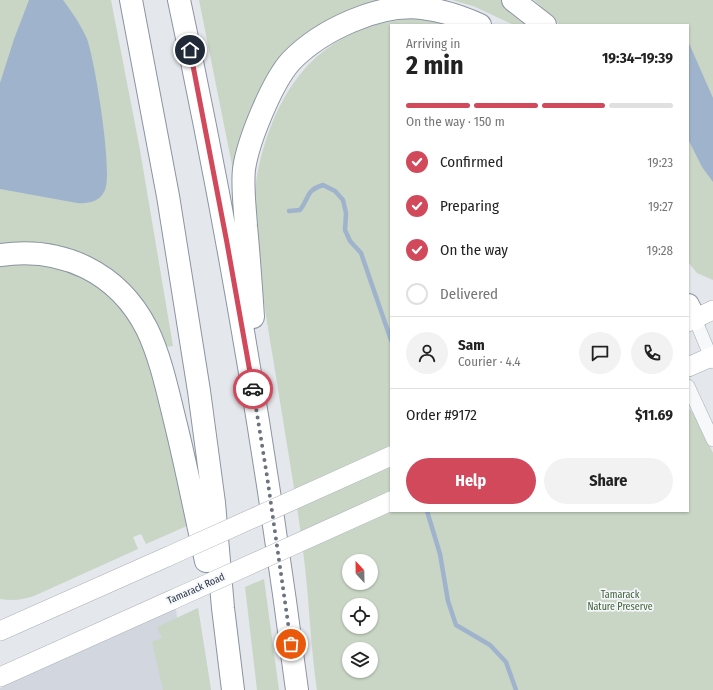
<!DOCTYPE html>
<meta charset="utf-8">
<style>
:root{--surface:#fff;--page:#f2f2f2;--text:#222;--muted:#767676;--line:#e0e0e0;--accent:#d1495b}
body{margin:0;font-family:"Fira Sans Condensed",sans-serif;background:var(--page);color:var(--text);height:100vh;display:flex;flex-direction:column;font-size:15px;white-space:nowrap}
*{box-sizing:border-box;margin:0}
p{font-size:13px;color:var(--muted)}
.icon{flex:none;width:22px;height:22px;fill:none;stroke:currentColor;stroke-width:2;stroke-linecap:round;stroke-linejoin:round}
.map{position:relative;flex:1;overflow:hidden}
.panel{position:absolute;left:390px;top:24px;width:299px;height:488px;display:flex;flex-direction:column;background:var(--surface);border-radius:0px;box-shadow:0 1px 3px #0004}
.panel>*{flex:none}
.needle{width:26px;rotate:338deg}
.controls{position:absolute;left:342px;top:554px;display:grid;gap:8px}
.controls a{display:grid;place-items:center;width:36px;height:36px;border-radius:50%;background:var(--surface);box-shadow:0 1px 3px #0004;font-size:20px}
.pin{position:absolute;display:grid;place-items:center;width:34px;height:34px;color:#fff;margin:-17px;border:2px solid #fff;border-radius:50%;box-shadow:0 1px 4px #0007}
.courier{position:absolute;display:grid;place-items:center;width:40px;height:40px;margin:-20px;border:3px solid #d1495b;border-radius:50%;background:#fff;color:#222;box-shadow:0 1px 5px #0007}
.headline em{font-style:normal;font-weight:700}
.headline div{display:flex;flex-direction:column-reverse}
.headline{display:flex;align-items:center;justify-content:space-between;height:68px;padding:0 16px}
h1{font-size:26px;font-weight:700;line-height:30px}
.bar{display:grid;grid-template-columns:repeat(4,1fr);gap:6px 4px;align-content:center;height:48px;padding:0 16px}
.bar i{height:5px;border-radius:3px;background:var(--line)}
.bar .current{background:var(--accent)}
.bar p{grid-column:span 4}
.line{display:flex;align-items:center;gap:10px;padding:0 16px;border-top:1px solid var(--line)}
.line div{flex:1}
.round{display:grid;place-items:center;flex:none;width:42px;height:42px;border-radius:21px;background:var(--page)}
ol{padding:0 16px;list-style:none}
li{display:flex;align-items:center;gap:12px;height:44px}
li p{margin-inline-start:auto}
li .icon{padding:4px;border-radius:50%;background:var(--accent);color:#fff;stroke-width:4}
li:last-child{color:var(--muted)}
li i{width:22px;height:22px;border:2px solid var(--line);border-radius:50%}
.button{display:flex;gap:8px;margin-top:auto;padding:8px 16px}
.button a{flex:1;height:46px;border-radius:24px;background:var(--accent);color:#fff;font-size:16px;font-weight:700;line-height:46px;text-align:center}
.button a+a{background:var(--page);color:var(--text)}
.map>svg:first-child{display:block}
</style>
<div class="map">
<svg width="713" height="690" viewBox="0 0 713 690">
<rect width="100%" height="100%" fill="#e4e7ec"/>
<path fill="#d2d6de" d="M198,608L211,690H0V688L176,609L177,618Z"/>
<path fill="#c9d6c5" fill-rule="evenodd" d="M0,0H111L140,150L173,346L165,347L138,298L0,245Z
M199,0H386L319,28L233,170Z
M452,0H505L534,25H514L473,6Z
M534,0H713V280L697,273L688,262V25H560Z
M418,18L462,25H391V511H688V407L698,420L713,453V690H317C312,656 310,621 307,587C303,543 296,500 289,457C282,414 275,371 268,328C262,289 255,250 254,210C254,183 260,156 269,131C295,61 342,23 418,18ZM349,561H371V583H349ZM349,605H371V627H349ZM349,649H371V671H349Z
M23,262L70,270L97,285L121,307L144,344L180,481L187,526L146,544L141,534L133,537L138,549L34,596C22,600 12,601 0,599V264Z
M264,579L279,690H257L245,587Z
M198,608L211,690H163L152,642L162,638L157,627Z"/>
<path fill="#9fb4cc" d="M29,0H63C72,12 81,25 87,39C95,61 113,171 105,190C100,202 88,204 77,203L0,189V83L14,39Z
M688,41L713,98V182L702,167L688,139Z"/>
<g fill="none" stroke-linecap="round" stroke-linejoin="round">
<path stroke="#9fb4cc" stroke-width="4.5" d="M289,211L300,210C310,197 305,191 323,185L335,191L343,200L346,213L345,230L350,241L361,253L391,340
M427,511L440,554L448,601L456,625L490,645L506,662L516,690"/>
<g stroke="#a9aeb7" stroke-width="14">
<path id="street" d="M695,319L713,362
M688,386L713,440"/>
</g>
<g stroke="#a9aeb7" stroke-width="20">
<path id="secondary" d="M688,322L713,310
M688,367L713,356
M0,631L169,556
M0,677L174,599"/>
</g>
<g stroke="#8b94a3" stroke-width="24">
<path id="highway" d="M131,0L168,196L199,391L214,503L223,608L233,690
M179,0C228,228 267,459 297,690
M513,0L545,25
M0,255C62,246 118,272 147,329C161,358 168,393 176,425C187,470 196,516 206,561
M688,305L695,319
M253,317C251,287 249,257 246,226C245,209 242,186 244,169C248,141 272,82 291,61C321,30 379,3 422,8C442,10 462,17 480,25"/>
</g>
<use href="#street" stroke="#f7f8fa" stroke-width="13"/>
<use href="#secondary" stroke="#fff" stroke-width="19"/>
<use href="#highway" stroke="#fff" stroke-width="22"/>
<g stroke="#a9aeb7" stroke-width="20" stroke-linecap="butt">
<path id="secondary-bridge" d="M169,556L391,456
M174,599L391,501"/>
</g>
<use href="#secondary-bridge" stroke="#fff" stroke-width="19"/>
</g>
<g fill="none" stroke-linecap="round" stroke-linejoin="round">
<path stroke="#6c737f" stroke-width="4" stroke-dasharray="0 7.2" d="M253,389L267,476L291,644"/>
<path stroke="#d1495b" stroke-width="5" d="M190,50L227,243L253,389"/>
</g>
<g text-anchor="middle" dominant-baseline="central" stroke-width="3.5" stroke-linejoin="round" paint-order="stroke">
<g font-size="10" fill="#2b3445" stroke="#f4f6f9">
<text transform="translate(196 589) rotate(-24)">Tamarack Road</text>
</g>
<g font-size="10" fill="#3f6138" stroke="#f4f6f9">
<text x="620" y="595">Tamarack<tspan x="620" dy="12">Nature Preserve</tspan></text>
</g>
</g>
</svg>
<div class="controls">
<a><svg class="needle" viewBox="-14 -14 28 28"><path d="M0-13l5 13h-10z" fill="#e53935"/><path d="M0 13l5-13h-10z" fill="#767676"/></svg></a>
<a><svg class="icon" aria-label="locate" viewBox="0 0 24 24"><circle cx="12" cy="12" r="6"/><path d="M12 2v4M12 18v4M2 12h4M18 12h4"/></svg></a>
<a><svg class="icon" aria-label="layers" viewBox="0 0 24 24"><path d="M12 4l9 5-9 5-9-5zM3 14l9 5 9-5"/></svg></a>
</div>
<div class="pin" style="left:291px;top:644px;background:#ea580c"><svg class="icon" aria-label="bag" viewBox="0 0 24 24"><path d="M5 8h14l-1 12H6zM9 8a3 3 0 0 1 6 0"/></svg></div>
<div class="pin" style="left:190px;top:50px;background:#1f2937"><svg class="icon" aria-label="home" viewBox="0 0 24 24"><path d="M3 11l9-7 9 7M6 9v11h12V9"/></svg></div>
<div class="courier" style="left:253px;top:389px"><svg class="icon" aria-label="car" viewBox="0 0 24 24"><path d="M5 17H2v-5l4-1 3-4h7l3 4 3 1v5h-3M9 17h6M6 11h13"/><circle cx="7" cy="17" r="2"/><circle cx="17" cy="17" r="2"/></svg></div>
<section class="panel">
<div class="headline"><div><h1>2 min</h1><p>Arriving in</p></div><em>19:34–19:39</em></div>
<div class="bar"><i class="current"></i><i class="current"></i><i class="current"></i><i></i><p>On the way · 150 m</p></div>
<ol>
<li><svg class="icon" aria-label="check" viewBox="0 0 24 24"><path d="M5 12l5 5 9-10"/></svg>Confirmed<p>19:23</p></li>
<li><svg class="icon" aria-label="check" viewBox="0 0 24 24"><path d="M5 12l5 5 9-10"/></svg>Preparing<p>19:27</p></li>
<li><svg class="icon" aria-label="check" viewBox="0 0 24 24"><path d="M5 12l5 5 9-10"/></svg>On the way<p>19:28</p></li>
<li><i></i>Delivered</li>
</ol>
<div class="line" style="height:72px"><a class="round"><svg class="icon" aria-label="person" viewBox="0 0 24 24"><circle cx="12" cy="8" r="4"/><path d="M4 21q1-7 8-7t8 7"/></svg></a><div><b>Sam</b><p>Courier · 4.4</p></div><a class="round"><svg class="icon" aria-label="chat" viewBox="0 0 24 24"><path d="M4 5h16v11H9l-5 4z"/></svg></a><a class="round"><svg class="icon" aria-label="phone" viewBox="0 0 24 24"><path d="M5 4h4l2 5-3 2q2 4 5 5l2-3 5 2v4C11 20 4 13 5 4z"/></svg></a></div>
<div class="line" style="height:52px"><div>Order #9172</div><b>$11.69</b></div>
<div class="button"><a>Help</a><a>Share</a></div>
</section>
</div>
